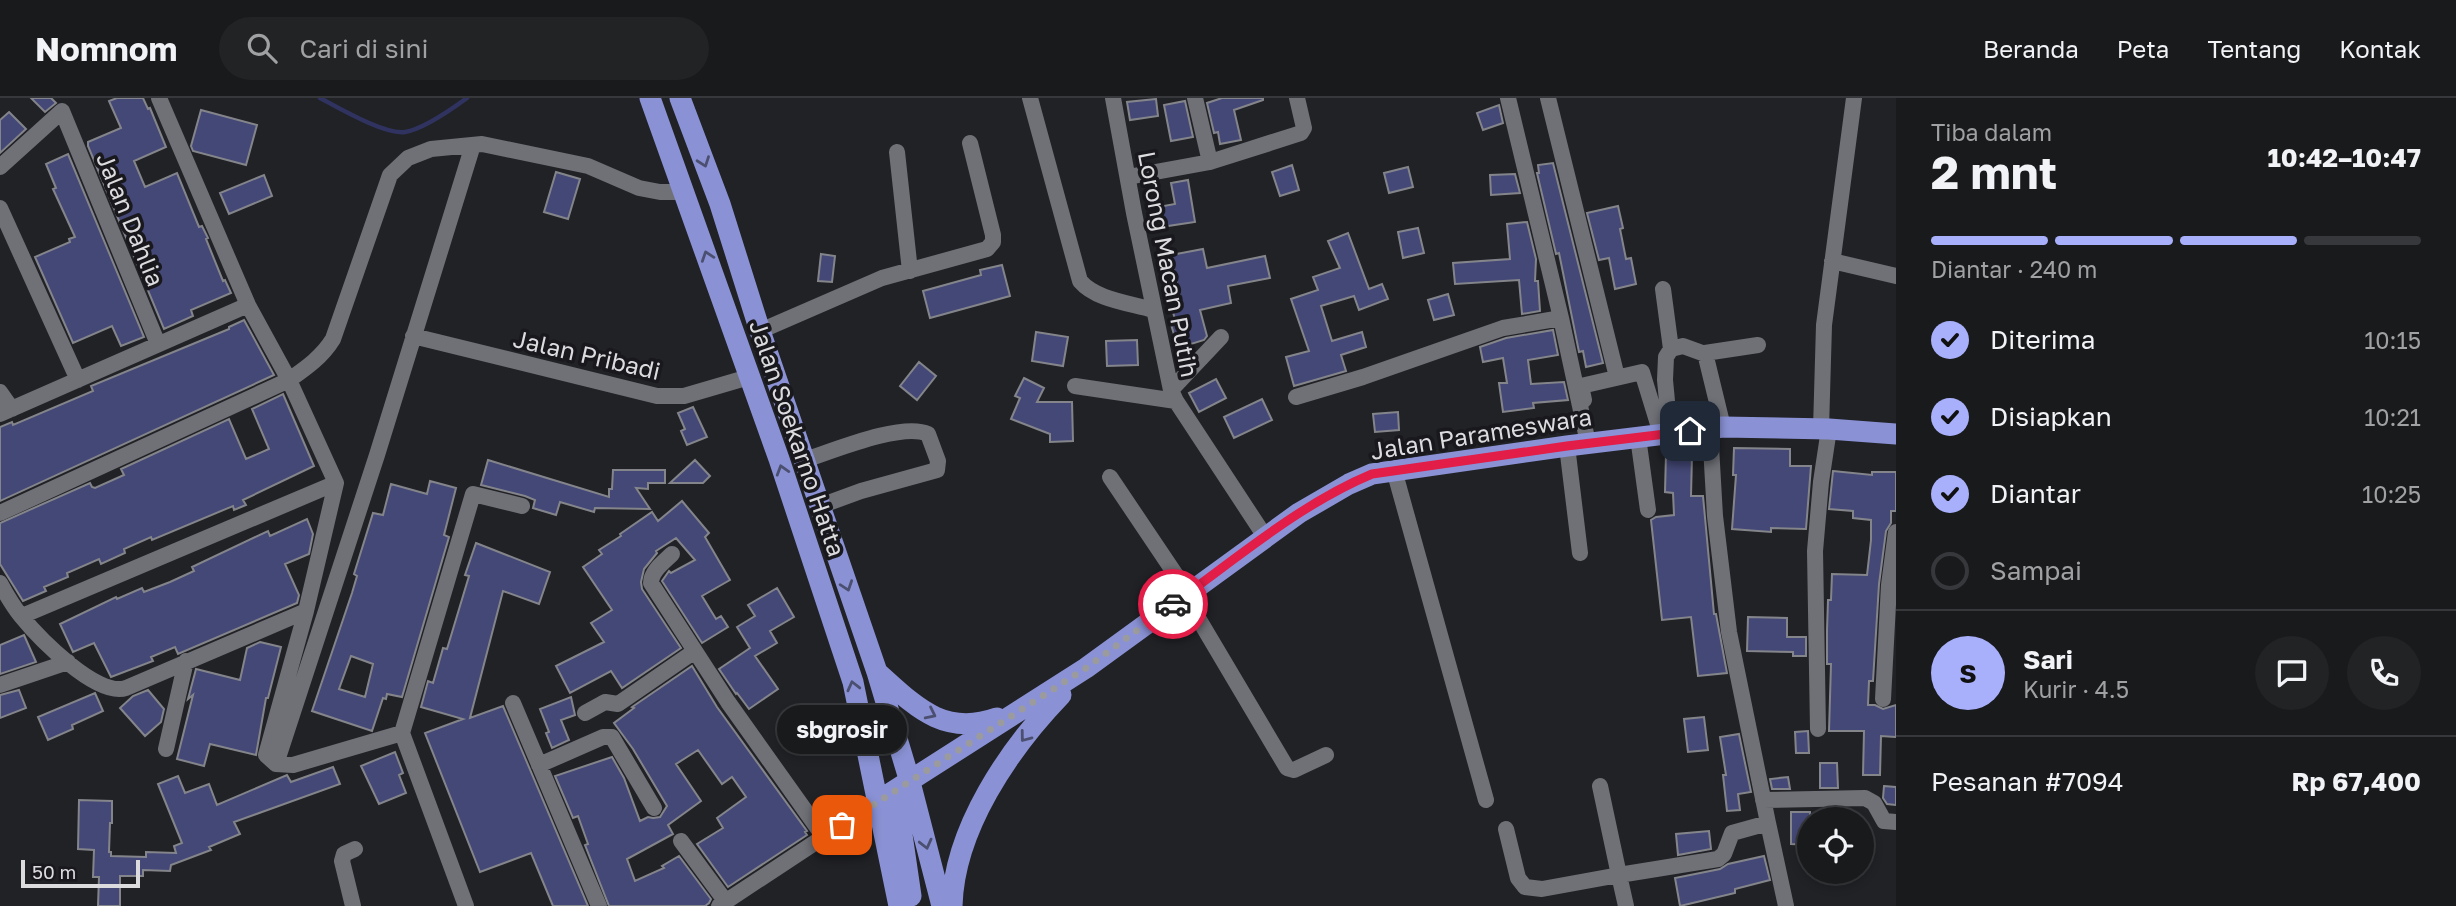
<!DOCTYPE html>
<html lang="id">
<meta charset="utf-8">
<style>
:root{--surface:#191a1c;--page:#222325;--text:#f1f3f6;--muted:#9fa1a3;--line:#37383b;--accent:#a8b0fc}
body{margin:0;font-family:"Golos Text",sans-serif;background:var(--page);color:var(--text);height:100vh;display:flex;flex-direction:column;font-size:26px;white-space:nowrap}
*{box-sizing:border-box;margin:0}
p{font-size:23px;color:var(--muted)}
.icon{flex:none;width:38px;height:38px;fill:none;stroke:currentColor;stroke-width:2;stroke-linecap:round;stroke-linejoin:round}
.map{position:relative;flex:1;overflow:hidden}
.drawer{display:flex;flex-direction:column;background:var(--surface);width:560px}
.drawer>*{flex:none}
.fabs{position:absolute;left:1797px;top:709px;display:grid;gap:14px}
.fabs a{display:grid;place-items:center;width:77px;height:77px;border-radius:50%;background:var(--surface);box-shadow:0 4px 10px #0003,0 0 0 2px var(--line);font-size:35px}
.scale{position:absolute;left:21px;bottom:18px;width:119px;box-sizing:border-box;padding-left:7px;border:4px solid #dcdcdf;border-top:0;font-size:19px;line-height:24px;white-space:nowrap;color:#dcdcdf;-webkit-text-stroke:5px #18181d;paint-order:stroke}
.pin{position:absolute;display:grid;place-items:center;width:60px;height:60px;color:#fff;margin:-30px;border-radius:14px;box-shadow:0 4px 10px #0006}
.courier{position:absolute;display:grid;place-items:center;width:70px;height:70px;margin:-35px;border:5px solid #e11d48;border-radius:50%;background:#fff;color:#222;box-shadow:0 2px 9px #0007}
.bubble{position:absolute;height:49px;border-radius:24px;background:var(--surface);box-shadow:0 4px 10px #0003,0 0 0 2px var(--line);font-size:23px;font-weight:700;line-height:49px;text-align:center}
.overview em{font-style:normal;font-weight:700}
.overview div{display:flex;flex-direction:column-reverse}
.overview{display:flex;align-items:center;justify-content:space-between;height:119px;padding:0 35px}
h1{font-size:46px;font-weight:700;line-height:52px}
.bar{display:grid;grid-template-columns:repeat(4,1fr);gap:10px 7px;align-content:center;height:84px;padding:0 35px}
.bar i{height:9px;border-radius:5px;background:var(--line)}
.bar .on{background:var(--accent)}
.bar p{grid-column:span 4}
.line{display:flex;align-items:center;gap:18px;padding:0 35px;border-top:2px solid var(--line)}
.line div{flex:1}
.round{display:grid;place-items:center;flex:none;width:74px;height:74px;border-radius:37px;background:var(--page)}
ol{padding:0 35px;list-style:none}
li{display:flex;align-items:center;gap:21px;height:77px}
li p{margin-inline-start:auto}
li .icon{padding:7px;border-radius:50%;background:var(--accent);color:#111;stroke-width:4}
li:last-child{color:var(--muted)}
li i{width:38px;height:38px;border:4px solid var(--line);border-radius:50%}
header{display:flex;align-items:center;gap:42px;box-sizing:border-box;height:98px;padding:0 35px;background:var(--surface);border-bottom:2px solid var(--line)}
header strong{font-size:33px}
nav{display:flex;gap:38px;margin-inline-start:auto;font-size:24px}
.search{width:490px;height:63px;background:var(--page);display:flex;align-items:center;gap:18px;box-sizing:border-box;padding:0 24px;border-radius:38px;color:var(--muted);font-size:26px}
main{display:flex;flex:1;min-height:0}
.map>svg:first-child{display:block}
</style>
<header>
<strong>Nomnom</strong>
<div class="search"><svg class="icon" aria-label="search" viewBox="0 0 24 24"><circle cx="10" cy="10" r="6"/><path d="M15 15l6 6"/></svg>Cari di sini</div>
<nav><a>Beranda</a><a>Peta</a><a>Tentang</a><a>Kontak</a></nav>
</header>
<main>
<div class="map">
<svg width="1896" height="808" viewBox="0 0 1896 808">
<rect width="100%" height="100%" fill="#212226"/>
<g fill="none" stroke-linecap="round" stroke-linejoin="round">
<path stroke="#30335f" stroke-width="4.5" d="M320,0C339,10 385,37 405,34C424,31 452,11 467,0"/>
</g>
<path fill="#444876" stroke="#84858b" stroke-width="2" fill-rule="evenodd" d="M31,0H51L56,5L45,14Z
M117,0H143L148,11L150,10L166,49L134,63L145,89L177,75L199,129L202,128L208,140L206,141L223,183L225,182L231,195L191,212L193,218L164,231L88,48V44L121,30L109,3Z
M1222,0H1263V2L1234,12L1241,42L1220,46L1218,34L1214,35L1207,5Z
M1156,1L1158,18L1130,22L1127,4Z
M1185,3L1193,39L1171,43L1164,7Z
M1499,7L1503,25L1483,32L1477,15Z
M201,12L257,27L246,67L193,53L191,48Z
M9,14L26,31L0,55V22Z
M68,56L144,239L121,248L112,228L73,245L35,159L70,144L69,141L75,139L53,91L56,90L46,66Z
M1553,65L1603,265L1586,269L1583,253L1579,254L1559,155L1556,156L1537,75H1539L1538,67Z
M1292,67L1299,92L1280,98L1272,74Z
M1408,69L1413,89L1389,95L1384,75Z
M556,74L580,81L568,121L544,114Z
M1515,76L1520,95L1491,97L1490,77Z
M264,77L272,98L229,116L220,95Z
M1188,82L1195,124L1161,129L1158,109L1175,106L1171,85Z
M1618,108L1623,130L1620,131L1626,161L1631,160L1636,186L1615,191L1609,160L1599,162L1587,115Z
M1527,124L1536,161L1535,183H1538L1540,213L1522,216L1519,182L1455,186L1453,165L1510,161L1507,126Z
M1418,130L1424,155L1403,160L1398,134Z
M1348,135L1369,191L1382,186L1388,201L1359,212L1354,198L1321,208L1332,243L1362,234L1366,249L1341,257L1346,273L1294,288L1286,259L1309,253L1291,201L1318,192L1313,179L1340,170L1328,143Z
M1203,151L1207,170L1265,158L1270,180L1228,188L1231,205L1200,212L1207,238L1204,242L1178,250L1170,223L1175,222L1170,202L1180,199L1171,157Z
M821,156L835,158L832,184L818,183Z
M1002,167L1010,198L930,220L923,193L981,177L980,172Z
M1448,196L1454,217L1434,222L1428,202Z
M244,222L274,277L0,403V329L12,324L13,327L93,293L91,288L229,231V229Z
M1553,232L1558,257L1528,262L1531,286L1564,284L1568,302L1533,305L1534,310L1503,314L1499,285H1507L1503,260L1483,264L1480,249L1506,240Z
M1036,234L1068,239L1063,268L1032,263Z
M1137,242L1138,267L1107,268L1106,243Z
M919,264L936,278L917,302L900,288Z
M1024,280L1044,290L1037,304H1072L1073,343L1050,344V336L1011,321L1020,300L1015,298Z
M1216,281L1226,300L1199,314L1189,295Z
M283,296L314,368L243,402L246,407L234,412L233,408L152,442L151,439L124,451L125,455L101,466L99,461L67,475L68,479L44,489L46,493L23,503L0,466V425L90,385L92,389L95,390L124,377L121,371L229,321L246,361L269,351L252,311Z
M1262,301L1272,322L1234,340L1224,319Z
M693,309L707,339L687,347L681,333L685,331L678,315Z
M1398,314L1399,332L1375,334L1373,316Z
M1734,350L1790,351V368H1811L1806,431L1771,430V434L1732,431L1736,377H1733Z
M1666,356L1692,357L1691,398H1703L1714,516H1716L1727,575L1698,578L1691,519L1662,522L1651,422L1656,419L1674,417L1673,395L1665,394Z
M488,362L609,399V391H612L613,372H665V385H648V391L636,390L650,411L595,410L594,414L560,404L556,417L533,410L535,402L525,398L481,387Z
M695,362L710,378L703,385H670Z
M1833,373L1872,377V374H1896V413H1891V425L1886,433L1879,486L1873,583H1869L1868,607H1875L1883,611L1896,607V639L1881,638L1880,677H1863L1864,633H1829L1831,566H1827V532L1828,502H1831L1832,476L1867,477L1871,442V422L1853,420V413L1829,411Z
M430,383L456,390L444,437L449,439L402,599L387,596L386,601L383,600L372,633L312,613L352,495L357,478L354,476L373,415L383,417L391,386L427,396ZM351,558L373,566L365,599L339,591Z
M682,403L709,435L705,439L730,482L702,498L716,521L721,518L728,529L702,545L662,483L669,473L671,475L695,462L676,440L656,453L657,455L644,471L641,484L642,491L681,550L622,590L611,573L570,595L556,568L604,544L591,525L612,512L583,469L602,456L599,452L621,438L620,436L652,414L658,423Z
M307,421L313,436L309,456L285,466L299,497L297,505L178,556L175,549L151,559L153,563L111,579L94,545L73,554L60,526L116,499L117,501L142,490L144,494L170,484L194,473L192,469L268,433L270,438Z
M476,445L550,474L539,506L503,493L470,620L503,608L588,808H553L531,755L480,774L425,635L463,621L421,609L428,583L433,585L443,550L447,551L469,478L465,477Z
M777,490L794,519L770,533L777,545L755,558L778,591L749,611L737,595L736,596L719,571L750,550L737,529L755,518L748,507Z
M1748,519L1787,520V539H1806V558H1793V554L1747,553Z
M24,537L36,564L0,576V547Z
M260,544L281,549L268,600H266L256,657L210,646L204,668L177,661L193,597L188,601L196,571L240,582L247,550Z
M692,568L717,609L807,733L805,734L807,737L728,789L697,746L723,730L717,720L746,699L732,679L722,686L698,652L676,666L701,703L668,727L673,736L627,761L635,783L664,770L662,768L679,758L711,801L709,805L705,808H609L585,747L588,746L578,718L573,720L555,678L612,659L624,680L640,723L648,719L653,720L660,719L667,708L633,651L614,625L634,610L632,609Z
M19,592L26,610L0,620V597Z
M148,592L164,611L161,624L145,638L120,610L133,598Z
M95,595L103,613L72,627L73,631L48,642L38,619Z
M571,599L575,617L561,622L569,642L552,650L546,635L549,634L540,611Z
M1704,619L1708,652L1688,654L1684,621Z
M1808,633L1809,655H1796L1795,634Z
M1739,636L1751,694L1738,696L1740,712L1727,713L1723,677H1726L1720,639Z
M395,654L403,675L399,677L406,695L379,706L361,668Z
M1820,665H1837L1838,690H1820Z
M333,669L340,686L234,724L240,736L209,749L211,752L171,767L170,773L143,772V778H120V808H98L99,779H93L94,752L78,751L79,702L112,703V725H110L109,754H111V758L146,759V754L176,755L174,748L182,745L158,686L178,678L185,695L209,686L217,707L287,677L291,684Z
M1788,679L1790,691H1772L1770,681Z
M1884,688L1896,689V707L1887,706L1883,700Z
M1791,714H1810V747L1791,746Z
M1709,733L1711,751L1678,757L1676,736Z
M1764,758L1770,782L1735,791V795L1680,808L1675,780L1720,771L1728,766Z"/>
<g fill="none" stroke-linecap="round" stroke-linejoin="round">
<path stroke="#707177" stroke-width="16" d="M159,0L248,207L289,282L336,385L306,513L266,657L276,666L293,667L402,635
M1030,0L1080,183C1096,202 1130,205 1153,212
M1113,0L1134,115L1171,292L1176,303L1266,440
M1195,0L1210,64
M1508,0L1561,220L1588,345
M1548,0L1617,279
M897,54L910,173
M0,69L62,13L158,246
M1128,79L1210,64L1301,35L1304,30L1297,0
M0,110L78,282
M1832,163L1896,178
M1663,191L1671,251L1666,259L1665,282L1670,335
M760,233L882,180L987,151L993,144V137L970,45
M413,238L657,298H684L749,279
M1671,251L1683,248L1705,256
M1075,288L1176,303
M1171,292L1221,239
M0,294L12,311
M1296,299L1363,279L1503,230L1561,220
M1584,302L1581,288L1642,274L1661,336
M0,316L248,207
M1723,329L1705,255L1758,247
M1821,331L1824,227L1854,0
M1638,339L1648,412
M1567,348L1580,455
M805,362C833,353 902,324 928,336L938,363L937,372L861,393L820,408
M1394,372L1486,702
M1110,379L1188,495
M0,415L289,282C306,270 322,259 333,241L390,77L408,60L431,51L482,46L588,68L639,90L660,94H684
M672,456C664,464 651,473 651,485L728,604L824,739
M0,485C6,496 13,508 21,518C38,539 97,600 126,590L306,513
M1185,498L1287,670L1294,672L1326,657
M22,518L336,385
M0,587L68,564
M1883,601L1889,487L1896,434
M513,605L599,808
M585,615L605,604L618,606L695,553
M1818,631L1815,453L1821,384L1829,331
M166,651L186,563
M276,666L377,357L473,47
M539,667L603,639H612L654,710
M1763,702L1865,700L1874,705L1884,723L1896,724
M1768,725L1786,808
M1506,731L1518,780L1525,789L1542,791L1619,777L1600,688
M681,743L726,804
M353,808L342,763L344,756L355,751
M466,808L402,635L473,396L522,408
M719,808L878,703
M1626,808L1619,777L1718,761L1724,756L1732,735L1768,725L1729,534L1715,418L1710,331"/>
<path stroke="#8a92d5" stroke-width="21" d="M650,0L779,361L853,584L899,808
M680,0L720,106L760,233L877,574L910,684L942,808
M877,574C915,608 943,639 997,620
M910,684L899,708V716L911,798
M878,703L1086,570L1299,415L1349,386L1372,376L1567,348L1723,329L1829,331L1896,336
M952,808C954,731 1009,651 1061,597"/>
</g>
<defs><path id="oneway-chevron" d="M-2-3.5L2.5 0L-2 3.5" fill="none" stroke-width="1.6" stroke-linecap="round" stroke-linejoin="round" transform="scale(1.75)"/></defs>
<g stroke="#4b4f70">
<use href="#oneway-chevron" transform="translate(704 64) rotate(70)"/>
<use href="#oneway-chevron" transform="translate(707 158) rotate(-109)"/>
<use href="#oneway-chevron" transform="translate(782 372) rotate(-107)"/>
<use href="#oneway-chevron" transform="translate(847 488) rotate(71)"/>
<use href="#oneway-chevron" transform="translate(853 588) rotate(-104)"/>
<use href="#oneway-chevron" transform="translate(931 616) rotate(26)"/>
<use href="#oneway-chevron" transform="translate(1025 639) rotate(127)"/>
<use href="#oneway-chevron" transform="translate(926 746) rotate(76)"/>
</g>
<g fill="none" stroke-linecap="round" stroke-linejoin="round">
<path stroke="#9b9b9e" stroke-width="7" stroke-dasharray="0 12.6" d="M842,727L1086,570L1173,506"/>
<path stroke="#e11d48" stroke-width="9" d="M1173,506C1236,461 1300,406 1372,376L1567,348L1690,333"/>
</g>
<g text-anchor="middle" dominant-baseline="central" stroke-width="7" stroke-linejoin="round" paint-order="stroke">
<g font-size="24" fill="#dcdcdf" stroke="#18181d">
<text transform="translate(131 121) rotate(68)">Jalan Dahlia</text>
<text transform="translate(1169 166) rotate(79)">Lorong Macan Putih</text>
<text transform="translate(587 256) rotate(13)">Jalan Pribadi</text>
<text transform="translate(1481 335) rotate(-9)">Jalan Parameswara</text>
<text transform="translate(798 340) rotate(71)">Jalan Soekarno Hatta</text>
</g>
</g>
</svg>
<div class="fabs">
<a><svg class="icon" aria-label="locate" viewBox="0 0 24 24"><circle cx="12" cy="12" r="6"/><path d="M12 2v4M12 18v4M2 12h4M18 12h4"/></svg></a>
</div>
<div class="scale">50 m</div>
<div class="pin" style="left:842px;top:727px;background:#ea580c"><svg class="icon" aria-label="bag" viewBox="0 0 24 24"><path d="M5 8h14l-1 12H6zM9 8a3 3 0 0 1 6 0"/></svg></div>
<div class="pin" style="left:1690px;top:333px;background:#1f2937"><svg class="icon" aria-label="home" viewBox="0 0 24 24"><path d="M3 11l9-7 9 7M6 9v11h12V9"/></svg></div>
<div class="courier" style="left:1173px;top:506px"><svg class="icon" aria-label="car" viewBox="0 0 24 24"><path d="M5 17H2v-5l4-1 3-4h7l3 4 3 1v5h-3M9 17h6M6 11h13"/><circle cx="7" cy="17" r="2"/><circle cx="17" cy="17" r="2"/></svg></div>
<div class="bubble" style="left:777px;top:607px;width:130px">sbgrosir</div>
</div>
<section class="drawer">
<div class="overview"><div><h1>2 mnt</h1><p>Tiba dalam</p></div><em>10:42–10:47</em></div>
<div class="bar"><i class="on"></i><i class="on"></i><i class="on"></i><i></i><p>Diantar · 240 m</p></div>
<ol>
<li><svg class="icon" aria-label="check" viewBox="0 0 24 24"><path d="M5 12l5 5 9-10"/></svg>Diterima<p>10:15</p></li>
<li><svg class="icon" aria-label="check" viewBox="0 0 24 24"><path d="M5 12l5 5 9-10"/></svg>Disiapkan<p>10:21</p></li>
<li><svg class="icon" aria-label="check" viewBox="0 0 24 24"><path d="M5 12l5 5 9-10"/></svg>Diantar<p>10:25</p></li>
<li><i></i>Sampai</li>
</ol>
<div class="line" style="height:126px"><b class="round" style="background:var(--accent);color:#111">S</b><div><b>Sari</b><p>Kurir · 4.5</p></div><a class="round"><svg class="icon" aria-label="chat" viewBox="0 0 24 24"><path d="M4 5h16v11H9l-5 4z"/></svg></a><a class="round"><svg class="icon" aria-label="phone" viewBox="0 0 24 24"><path d="M5 4h4l2 5-3 2q2 4 5 5l2-3 5 2v4C11 20 4 13 5 4z"/></svg></a></div>
<div class="line" style="height:91px"><div>Pesanan #7094</div><b>Rp 67,400</b></div>
</section>
</main>
